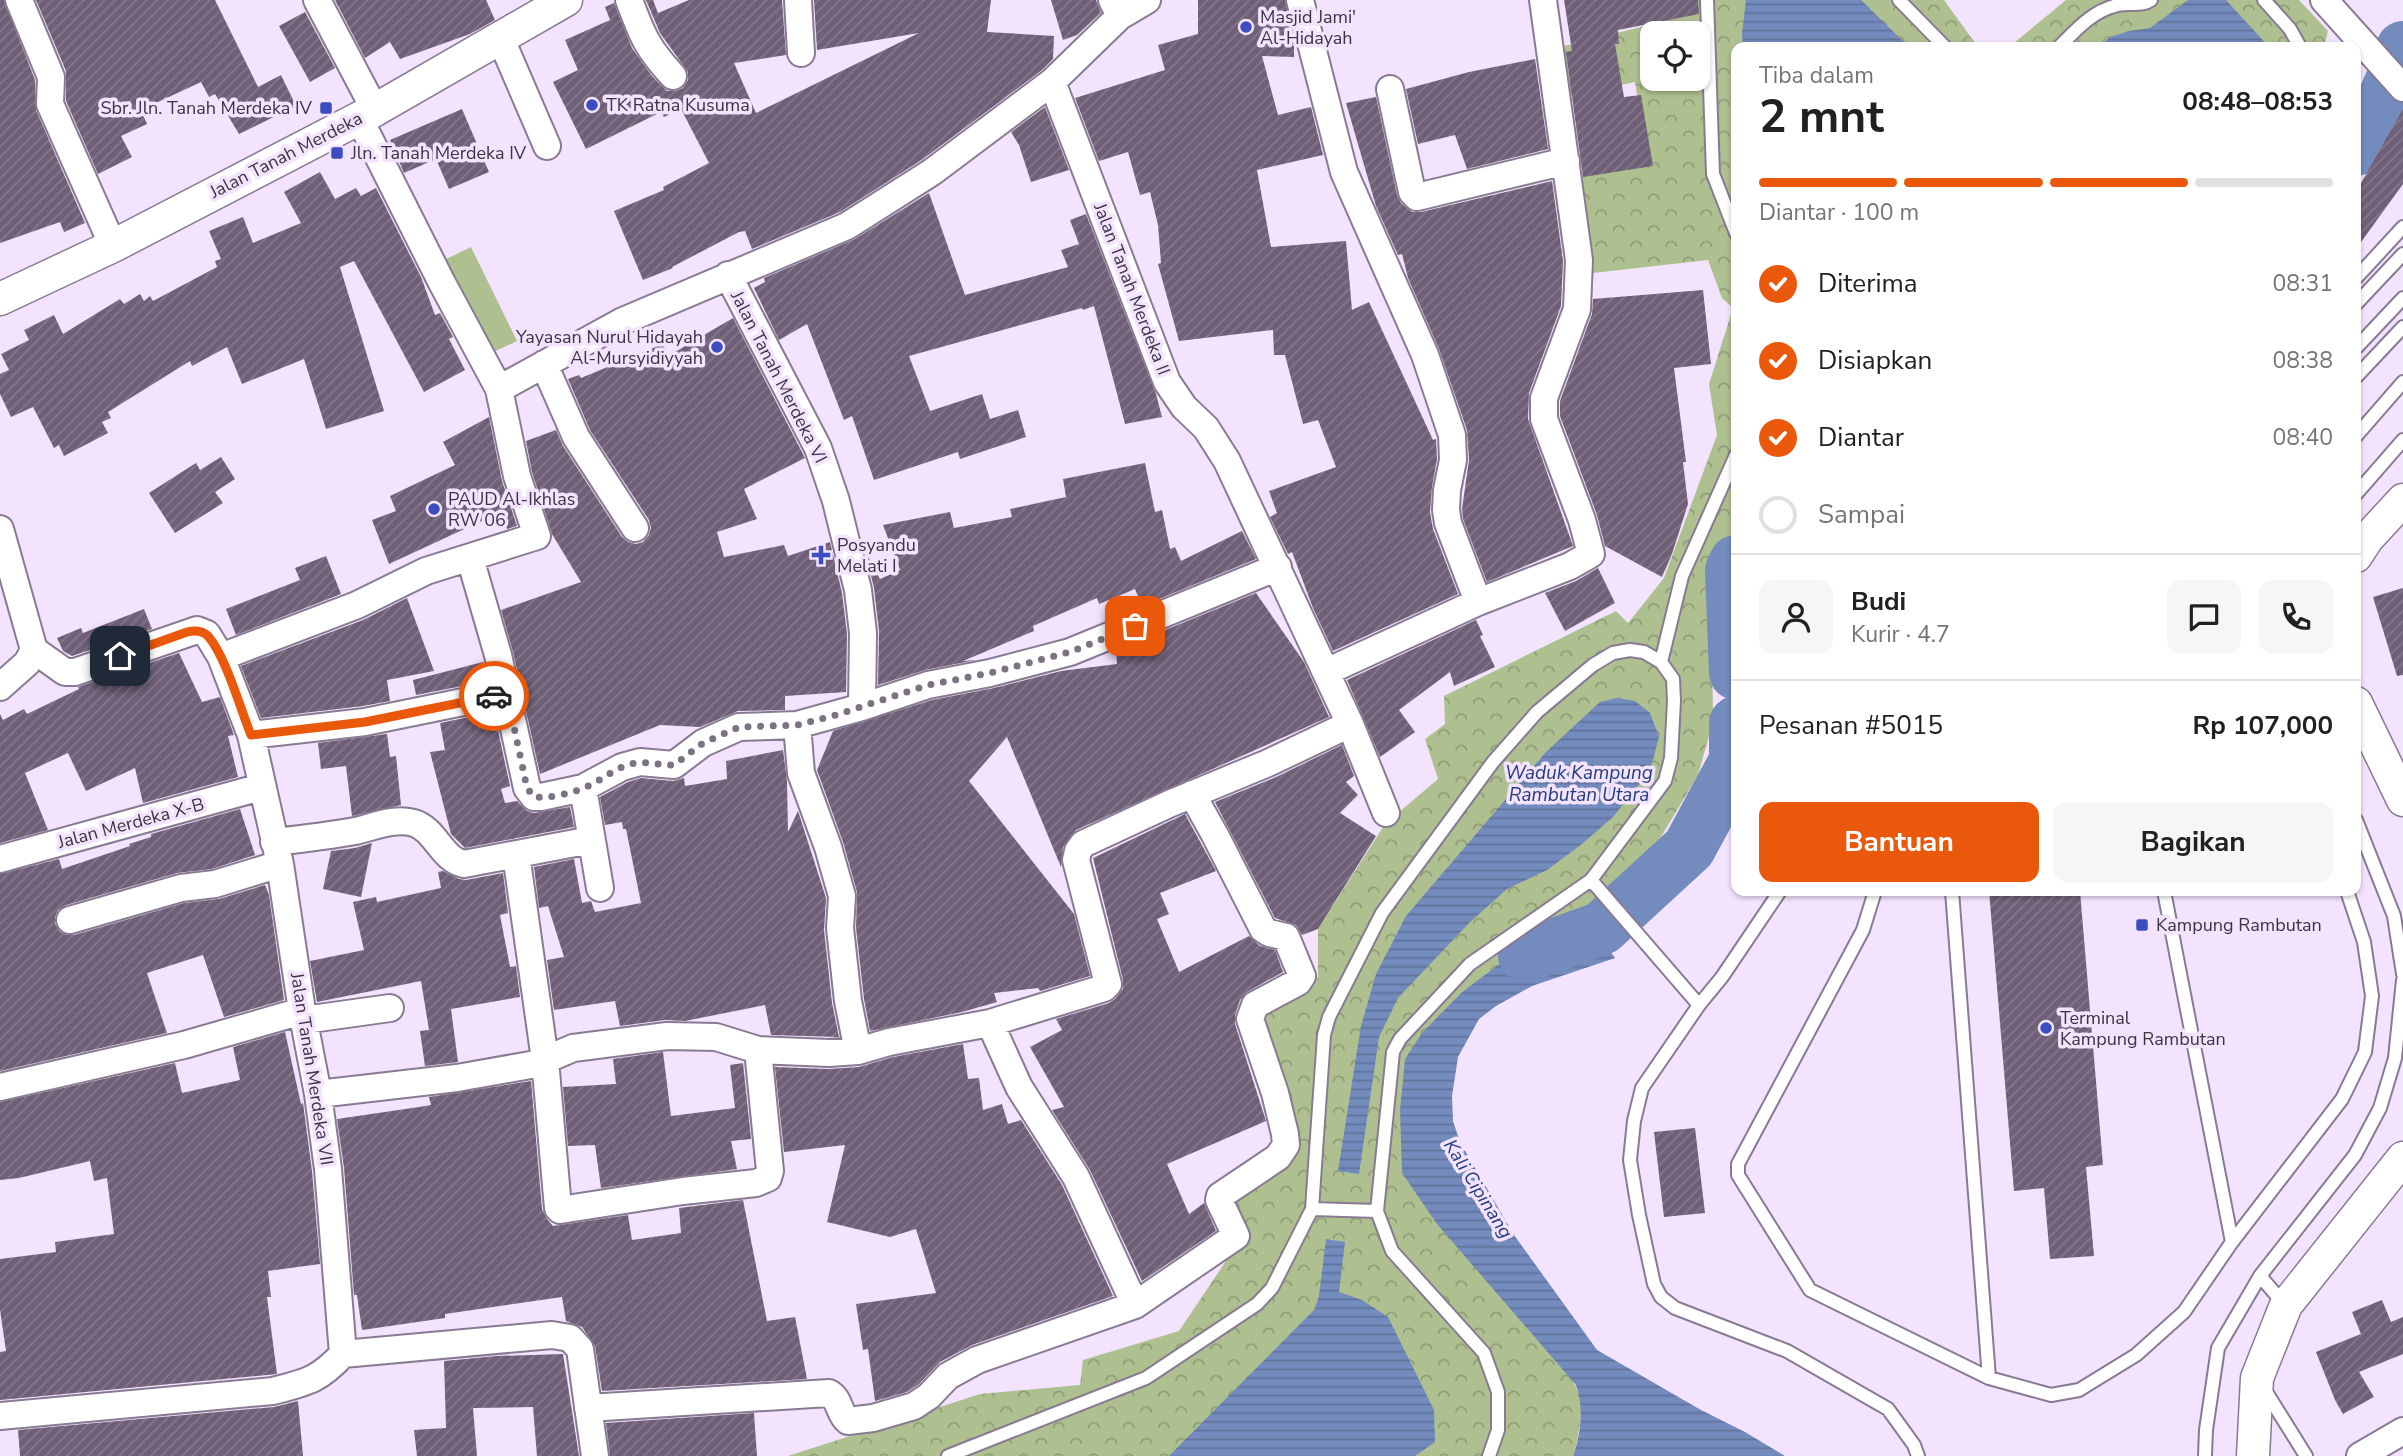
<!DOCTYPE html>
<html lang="id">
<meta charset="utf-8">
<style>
:root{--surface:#fff;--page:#f6f6f6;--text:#202124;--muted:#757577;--line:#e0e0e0;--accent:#ea580c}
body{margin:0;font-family:"Nunito Sans",sans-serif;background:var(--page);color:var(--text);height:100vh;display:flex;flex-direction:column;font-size:26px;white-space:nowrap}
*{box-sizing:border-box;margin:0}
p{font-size:23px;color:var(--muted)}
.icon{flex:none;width:38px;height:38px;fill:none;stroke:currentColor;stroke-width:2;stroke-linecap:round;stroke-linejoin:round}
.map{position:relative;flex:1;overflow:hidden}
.panel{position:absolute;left:1731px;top:42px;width:630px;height:854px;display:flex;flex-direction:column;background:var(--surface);border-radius:14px;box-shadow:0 2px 5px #0004}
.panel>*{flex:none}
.buttons{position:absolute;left:1640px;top:21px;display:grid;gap:14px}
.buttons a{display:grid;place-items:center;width:70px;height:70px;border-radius:14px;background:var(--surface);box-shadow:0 2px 5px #0004;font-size:35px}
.pin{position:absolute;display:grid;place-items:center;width:60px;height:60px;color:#fff;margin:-30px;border-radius:14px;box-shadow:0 4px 10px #0006}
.courier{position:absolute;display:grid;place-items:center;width:70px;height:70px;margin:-35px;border:5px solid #ea580c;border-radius:50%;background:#fff;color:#222;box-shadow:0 2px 9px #0007}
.head em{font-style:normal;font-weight:700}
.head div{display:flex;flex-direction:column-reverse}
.head{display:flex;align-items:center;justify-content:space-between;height:119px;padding:0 28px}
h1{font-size:46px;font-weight:700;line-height:52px}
.bar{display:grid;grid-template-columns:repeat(4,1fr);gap:10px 7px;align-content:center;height:84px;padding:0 28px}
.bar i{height:9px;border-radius:5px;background:var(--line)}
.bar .on{background:var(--accent)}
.bar p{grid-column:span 4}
.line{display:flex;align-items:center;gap:18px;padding:0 28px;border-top:2px solid var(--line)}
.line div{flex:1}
.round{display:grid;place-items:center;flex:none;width:74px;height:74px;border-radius:14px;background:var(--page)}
ol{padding:0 28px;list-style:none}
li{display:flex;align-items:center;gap:21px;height:77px}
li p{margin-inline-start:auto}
li .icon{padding:7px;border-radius:50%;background:var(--accent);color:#fff;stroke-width:4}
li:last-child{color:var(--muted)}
li i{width:38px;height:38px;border:4px solid var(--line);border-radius:50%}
.button{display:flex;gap:14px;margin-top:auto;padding:14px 28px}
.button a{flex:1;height:80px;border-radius:14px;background:var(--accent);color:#fff;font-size:28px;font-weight:700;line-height:80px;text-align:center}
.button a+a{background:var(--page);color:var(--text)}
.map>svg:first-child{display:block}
</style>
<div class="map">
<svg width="2403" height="1456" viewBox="0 0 2403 1456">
<defs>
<pattern id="park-crowns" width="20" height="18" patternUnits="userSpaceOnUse" patternTransform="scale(1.75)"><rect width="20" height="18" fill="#aec090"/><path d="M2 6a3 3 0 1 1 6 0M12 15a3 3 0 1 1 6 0" fill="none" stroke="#8f9d77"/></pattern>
<pattern id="water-rules" width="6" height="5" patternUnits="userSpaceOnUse" patternTransform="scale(1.75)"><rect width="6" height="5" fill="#738bbd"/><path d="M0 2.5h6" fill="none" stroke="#60729b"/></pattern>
<pattern id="building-hatch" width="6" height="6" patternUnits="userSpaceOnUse" patternTransform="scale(1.75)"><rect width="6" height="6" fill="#6f6078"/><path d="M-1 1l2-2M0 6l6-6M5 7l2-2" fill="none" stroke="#84788b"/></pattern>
</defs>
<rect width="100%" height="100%" fill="#f4e3fe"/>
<path fill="url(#park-crowns)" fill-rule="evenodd" d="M1650,0H1944L1978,47H1736V524L1717,565L1712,632L1713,722L1698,775L1661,837L1586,918L1548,934L1506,959L1405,1059L1567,1372C1572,1380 1578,1388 1580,1398C1583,1412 1578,1442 1573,1456H788L980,1394L1080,1385L1083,1360L1179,1331L1240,1240L1225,1201L1299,1147L1258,1019L1318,977V929L1385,824L1438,779L1425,739L1445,724L1444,696L1616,611L1628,623L1664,578L1717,435L1709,384L1733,308L1722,298L1708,260L1593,273L1578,176L1647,160L1635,82L1569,96L1564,46L1653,24ZM1652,33H1698V79H1652Z
M2066,0H2299L2328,31L2324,47H2009Z"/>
<path fill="#aec090" d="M471,247L517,341L489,354L444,260Z"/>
<path fill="url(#water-rules)" d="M1746,0H1861L1909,47H1743L1742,34Z
M2188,0H2226L2269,47H2099L2110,37L2129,31L2150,28Z
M1617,698L1635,701L1650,713L1659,737L1650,771L1613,817L1582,844L1547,870L1507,889L1469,923L1398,998L1379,1037L1359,1174L1338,1171L1361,1026L1376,974L1406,916L1546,752L1600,702Z
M1586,918L1615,958L1532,986L1496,1006L1479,1019L1458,1057L1452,1096L1453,1121L1460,1142L1514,1235L1597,1350L1701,1410L1745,1432L1785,1456H1573C1581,1434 1584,1406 1576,1385L1437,1224L1402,1173L1400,1110L1405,1059L1422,1033L1461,993L1506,959L1548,934Z
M1326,1239L1345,1242L1339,1292L1362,1300L1388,1317L1434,1410L1435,1442L1415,1456H1169L1314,1310L1319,1296Z"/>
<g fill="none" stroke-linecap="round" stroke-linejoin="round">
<path stroke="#738bbd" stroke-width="54" d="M2356,149C2375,119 2394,83 2403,48
M1736,562L1732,570L1736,673
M1525,956L1602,928L1689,848L1736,761V723"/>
</g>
<path fill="url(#building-hatch)" d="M0,0H4L35,80L36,110L85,223L64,232L60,222L0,243Z
M36,0H215L258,87L281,75L296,106L239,134L215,94L209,97L201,82L141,110L147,124L121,136L132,157L98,174L66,101V71Z
M335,0H486L495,20L470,34L400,59L390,42L365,58Z
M646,0H653L658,13L689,0H782L786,55L734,63L756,113L919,33L817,50L814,0H991L987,32L1054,36L1053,59L1042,70L923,159L840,212L752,249L745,231L739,232L672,267L673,268L643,280L614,211L664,190L663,187L709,163L681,109L664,117L661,112L586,149L553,82L578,70L565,40L610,20L605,7L614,3L632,48L652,76L667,91H676L683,88L688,80V72L660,33Z
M1051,0H1096L1101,13L1077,35L1063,40Z
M1198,0H1285L1294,40V57L1262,56L1278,115L1311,107L1323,155L1257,170L1271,247L1346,241L1352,310L1369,302L1433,440L1436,439L1437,459L1432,487L1430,512L1433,529L1458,594L1333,651L1313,608L1292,552L1288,554L1270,517L1277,513L1269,491L1336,467L1318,420L1303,424L1285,355H1274L1273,330L1179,341L1158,264L1161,263L1158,225L1150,192L1140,195L1128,152L1099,161L1075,98L1165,70L1158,45L1198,34Z
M1564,0H1698L1699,14L1618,30L1619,44H1615L1624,97L1641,95L1653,166L1583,177L1566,52L1572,51Z
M305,12L335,68L310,82L279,26Z
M1535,59L1548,149L1467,169L1455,135L1418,144L1406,89L1469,72Z
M1376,97L1397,195L1401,203L1412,212H1421L1552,181L1563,261L1561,306L1529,393L1528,419L1573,546L1487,582L1463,519L1462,509L1469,460L1467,430L1439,349L1408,278L1402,254L1398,255L1376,206L1346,103Z
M1045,107L1069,170L1031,182L1019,145L1011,132Z
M462,109L489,172L449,189L436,159L404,173L390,140Z
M2403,109V184L2356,249V192Z
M320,172L335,199L356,188L361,196L376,188L421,277L435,315L440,313L453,337L449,339L465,370L424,392L354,261L340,267L384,411L326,429L304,359L242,384L227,347L192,366L190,361L108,412L111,418L102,422L108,433L64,456L59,445L54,448L33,407L11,417L0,394V374L9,370L1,354L29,340L24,330L54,315L63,334L120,299L124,304L140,294L144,301L150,296L153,301L217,267L215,261L221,259L209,231L243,217L253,243L301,223L284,192Z
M929,193L965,295L1068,267L1061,250L1079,244L1070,220L1086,214L1156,394L1162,417L1125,424L1094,306L1083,310L1082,308L909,356L930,411L982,394L990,419L1018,410L1026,437L960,459L958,452L874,480L852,416L844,420L807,324L779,340L754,288L765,282L764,278L855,239Z
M1703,290L1711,364L1674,368L1686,462H1683L1688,504L1672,554L1662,577L1605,546L1597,515L1560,416V401L1592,314L1593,299Z
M733,318L805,458L744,489L757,519L717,532L724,557L784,545L788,556L830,542L842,593L847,634L846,692L785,696V710L738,711L700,727L660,725L540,774L513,652L501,610L581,582L552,534L532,472L526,441L556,430L563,446L622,537L628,542L636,544L643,542L649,535L651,528L649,520L590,430L568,379L579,375L581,378L663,344L668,356Z
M489,417L502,481L517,526L507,529L501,512L389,564L372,520L396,511L390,496L455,465L443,442Z
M221,457L235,479L215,492L223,503L175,533L149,493L196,463L200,470Z
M1145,463L1155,512L1162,510L1170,549L1175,547L1181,561L1242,531L1256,559L1142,606L1135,589L1099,604L1097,598L1033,626L1034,631L963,661L976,660L925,670L878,685L879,631L874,588L865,551L880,579L900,570L883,525L950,512L954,528L1012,517L1010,509L1066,497L1063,479Z
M326,556L341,594L236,635L226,609L300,580L295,568Z
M1598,568L1615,603L1565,631L1545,593L1576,581Z
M2403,588V675L2397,676L2373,597Z
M1256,593L1304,662L1329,717L1076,830L1063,847L1061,867L1007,737L969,781L1074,914L1090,976L1040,991L1038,988L994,993L997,1002L962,1012L870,1031L864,999L856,928L857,892L843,842L817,770L833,731L932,700L994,688L1061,671L1117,664L1116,650L1157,646L1153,635Z
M407,598L434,671L387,680L390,701L363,706L261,718L241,666L363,620Z
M144,609L152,629L72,656L63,651L57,638L81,628L83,633Z
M1476,620L1483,635L1480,636L1495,667L1454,686L1450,672L1399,710L1415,732L1380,757L1347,680Z
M179,653L202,702L220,697L234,735L228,736L238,777L143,803L135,768L86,791L68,753L25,773L48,830L0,843V714L3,720L24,709L27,714L79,689L78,687Z
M483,662L488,681L416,695L413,680Z
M494,712L510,786L501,789L505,803L517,801L527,811L534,813L570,807L574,827L465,848L451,834L430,752L445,750L440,723Z
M387,734L390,757L396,756L401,805L352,816L346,766L321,769L318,743Z
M1342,745L1354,776L1346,782L1358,795L1340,813L1376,836L1318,929L1302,935L1296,925L1275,918L1215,802L1274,778Z
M783,750L787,781L788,832L798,811L826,898L824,930L832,1003L839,1037L771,1035L765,1005L685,1021L665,1020L620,1026L615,1001L554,1010L547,960L564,957L548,906L539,908L534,867L574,859L582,903L591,901L595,912L641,903L626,829H623L622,822L605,825L600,797L628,782L641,778L673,781L684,778L685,786L727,779L726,761Z
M240,809L255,855L212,869L177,873L66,905L58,910L55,917V924L60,932L67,935H74L184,903L219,899L265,885L269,895L284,1000L224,1017L203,955L147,973L167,1033L0,1071V874L59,859L62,869L130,846L129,844L151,837V834Z
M1185,814L1216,871L1160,893L1169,914L1157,919L1179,972L1249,936L1260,946L1275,950L1283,972L1247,992L1240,1000L1235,1015V1024L1266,1121L1167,1164L1189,1214L1204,1203L1216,1231L1142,1281L1090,1170L1052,1110L1064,1107L1030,1047L1062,1030L1056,1019L1109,1003L1115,999L1123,989V980L1093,858Z
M372,843L361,897L323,889L331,851L355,848Z
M443,871L459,879L466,880L503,873L508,913L500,915L510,967L516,966L520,997L451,1009L458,1062L425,1066L420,1031L429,1030L421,981L317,1002L310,961L364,950L353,902L376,897L377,902L441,888L438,872Z
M1989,891H2080L2103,1165L2086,1167L2094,1256L2050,1259L2044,1188L2014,1191Z
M285,1032L301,1104L303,1103L312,1171L320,1264L268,1271L271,1297H267L277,1374L0,1400V1352L6,1351L0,1310V1259L56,1252L55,1242L114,1234L107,1178L94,1181L90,1161L19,1178L0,1180V1102L175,1063L182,1093L240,1080L233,1047Z
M963,1044L968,1079L979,1078L983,1110L1002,1104L1008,1124L1021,1120L1062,1185L1113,1296L972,1345L940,1362L919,1384L907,1392L875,1401L868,1349L863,1350L856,1304L936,1293L916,1229L890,1237L827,1222L845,1145L784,1152L775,1067L828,1069L859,1067L893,1057Z
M663,1052L671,1116L735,1108L730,1065L743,1063L751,1139L731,1141L737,1169L601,1188L595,1145L568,1146L563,1087L616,1084L613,1059Z
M531,1081L542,1209L547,1219L553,1226L628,1215L632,1240L681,1233L679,1208L743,1200L767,1321L795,1317L807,1379L602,1391L595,1346L582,1327L566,1321L562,1297L445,1314V1318L362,1330L357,1295H354L344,1168L337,1119L419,1107L431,1105L429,1097Z
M1695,1128L1705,1213L1664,1217L1654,1132Z
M2382,1300L2391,1322L2403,1317V1354L2359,1372L2374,1397L2343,1414L2335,1400L2316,1352L2361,1334L2352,1312Z
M563,1354L579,1456H537L533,1407L473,1408L477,1456H417L414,1430L446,1428L444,1361L497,1356Z
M298,1401L303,1456H20L18,1430L274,1407Z
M754,1413L757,1456H610L606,1423Z"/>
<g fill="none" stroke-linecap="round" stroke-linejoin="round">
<g stroke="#897a93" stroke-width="16">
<path id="service" d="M1707,0L1713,174L1736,233
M1899,0L1945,47
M2264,0L2290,29L2300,47
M2059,47C2077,29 2092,11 2118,5C2129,2 2141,7 2151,0
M2356,278L2403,227
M2356,304L2403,254
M2356,348L2403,298
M2356,377L2403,327
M2356,436L2403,382
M2356,494L2403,440
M1661,662L1682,576L1736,455
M2356,820L2394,916L2403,974
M1591,880L1699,1005
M1780,891L1722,977L1699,1005L1642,1088L1634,1121L1630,1160L1639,1215L1654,1284L1661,1297L1675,1308L1787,1351L1888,1409L1914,1445L1918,1456
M1875,891L1863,930L1738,1164V1175L1810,1290L1989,1378L2051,1395L2079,1390L2136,1355L2184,1312L2232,1242L2342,1099L2365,1052L2372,996L2364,942L2347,891
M1952,891L1989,1378
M2164,891L2232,1242
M1312,1209L1324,1035L1329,1017L1382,913L1493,762L1537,712L1593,665L1613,653L1630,650L1644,652L1661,662L1673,679L1674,701L1671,758L1665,781L1591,880L1470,964L1400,1039L1393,1052L1377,1211L1392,1251L1484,1353L1498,1392V1430L1489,1456
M2260,1276L2285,1305
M2263,1387L2306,1456
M948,1456L1146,1378L1257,1304L1272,1288L1312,1209L1377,1211
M2205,1456L2206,1430L2218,1348L2260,1276L2355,1155L2380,1108L2395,1058L2403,980"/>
</g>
<g stroke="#897a93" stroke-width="30">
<path id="minor" d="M19,0L51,77L50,104L113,246
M317,0L375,110
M629,0C642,35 647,48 673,76
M798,0L801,53
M1112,0L1120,16L1052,82L1167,382L1184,407L1206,428L1227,461L1350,724L1386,813
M1300,0L1344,172L1425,355L1452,435L1453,460L1447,490L1446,510L1448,523L1478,602
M2324,0L2403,88
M1120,16L1147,0
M500,37L547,146
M1390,89L1412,192L1417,197L1566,161
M359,118L441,281L499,389L623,321L847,226L932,172L1052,82
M728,275L818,448L836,501L858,590L863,633L862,707L928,685L990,673L1070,652L1278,567
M544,364L576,437L635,528
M0,529L34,650L65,672H75L197,630L207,634L221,657L251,735L280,864L302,1011L318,1094L328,1169L343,1354
M470,558L498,655L527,788L534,797H541L583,788L600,888
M221,657L357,605L426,571L537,536L517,476L499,389
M1326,672L1478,602L1570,566L1591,554L1582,520L1544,419V398L1577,309L1579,260L1543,0
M0,687L27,663L34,650
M251,735L365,722L507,693
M583,788L622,767L640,762L674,765L703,743L739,727L797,725
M274,842C301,839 328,836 355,831C373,827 396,817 414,823C436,830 441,859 464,864L591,840
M516,854L545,1060L558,1208L560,1210L683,1191L756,1183L768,1178L770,1171L758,1050
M0,859L261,787
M70,920L181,888L215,884L280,864
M304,1020L390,1008
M990,1023L1019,1087L1076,1177L1135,1305
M858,1051L848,1001L840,928L842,896L828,847L801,773L797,725L862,707
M0,1087L184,1045L302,1011
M318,1094L457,1078L536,1064L573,1048L667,1036L716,1037L758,1050L829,1053L858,1051L889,1042L990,1023L1104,988L1108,984L1076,860L1078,851L1083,844L1169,804L1268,763L1350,724
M343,1354L552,1335L570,1338L580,1349L595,1456
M588,1408L829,1393C841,1400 838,1413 848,1421L873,1418L914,1406L929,1396L948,1376L977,1360L1135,1305L1236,1236L1219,1200L1220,1196L1278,1157L1286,1145L1285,1134L1275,1093L1250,1019L1255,1005L1298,982L1302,976L1286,937L1269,933L1263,929L1215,835L1192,794
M0,1416L273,1391C307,1382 319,1380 343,1354
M2360,1456L2403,1431"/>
</g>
<g stroke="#897a93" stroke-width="35">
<path id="tertiary" d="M0,299L113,246L375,110L566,0
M2356,556L2367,539L2403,500
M2356,703L2403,800
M2253,1456L2257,1378L2286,1305L2403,1158"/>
</g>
<use href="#service" stroke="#fff" stroke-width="12"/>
<use href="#minor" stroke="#fff" stroke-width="26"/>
<use href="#tertiary" stroke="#fff" stroke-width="32"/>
</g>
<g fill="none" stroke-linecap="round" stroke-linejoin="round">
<path stroke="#7c7282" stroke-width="7" stroke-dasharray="0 12.6" d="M494,696L507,694L527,788L534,797C550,799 578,792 592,784C606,777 616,768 631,764C646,760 659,766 674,765L703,743L739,727L797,725L836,715L928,685L990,673L1070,652L1135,626"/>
<path stroke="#ea580c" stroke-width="9" d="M120,656L187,632C195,630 202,630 208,636C226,657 240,708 251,735L365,722L494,696"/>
</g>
<g fill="#3c4dc1" stroke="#f4e3fe" stroke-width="2.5">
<circle cx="1246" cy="27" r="7"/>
<circle cx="592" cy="105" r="7"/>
<rect x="319" y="101" width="14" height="14" rx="3.5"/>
<rect x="330" y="146" width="14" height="14" rx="3.5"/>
<circle cx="717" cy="347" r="7"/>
<circle cx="434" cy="509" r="7"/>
<path d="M817.5 544.5h7v7h7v7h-7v7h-7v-7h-7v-7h7z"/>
<rect x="2135" y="918" width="14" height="14" rx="3.5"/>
<circle cx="2046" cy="1028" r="7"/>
</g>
<g text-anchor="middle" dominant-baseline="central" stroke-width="7" stroke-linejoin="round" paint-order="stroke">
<g font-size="18" fill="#3b353f" stroke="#f4e3fe" text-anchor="start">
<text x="1260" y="17">Masjid Jami'<tspan x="1260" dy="21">Al-Hidayah</tspan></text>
<text x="606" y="105">TK Ratna Kusuma</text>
<text x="312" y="108" text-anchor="end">Sbr. Jln. Tanah Merdeka IV</text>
<text x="351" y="153">Jln. Tanah Merdeka IV</text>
<text x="703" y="337" text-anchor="end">Yayasan Nurul Hidayah<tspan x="703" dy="21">Al-Mursyidiyyah</tspan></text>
<text x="448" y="499">PAUD Al-Ikhlas<tspan x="448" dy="21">RW 06</tspan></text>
<text x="837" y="545">Posyandu<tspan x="837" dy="21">Melati I</tspan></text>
<text x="2156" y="925">Kampung Rambutan</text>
<text x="2060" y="1018">Terminal<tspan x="2060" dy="21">Kampung Rambutan</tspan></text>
</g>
<g font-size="18" fill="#3b353f" stroke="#f4e3fe">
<text transform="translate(286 155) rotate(-27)">Jalan Tanah Merdeka</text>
<text transform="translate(1132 289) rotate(69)">Jalan Tanah Merdeka II</text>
<text transform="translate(779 377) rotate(63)">Jalan Tanah Merdeka VI</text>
<text transform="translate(131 823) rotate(-15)">Jalan Merdeka X-B</text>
<text transform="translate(312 1069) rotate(81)">Jalan Tanah Merdeka VII</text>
</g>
<g font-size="19" font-style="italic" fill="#233e7d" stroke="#f4e3fe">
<text x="1579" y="773">Waduk Kampung<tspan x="1579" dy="22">Rambutan Utara</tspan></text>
<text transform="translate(1478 1189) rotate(58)">Kali Cipinang</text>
</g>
</g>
</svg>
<div class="buttons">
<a><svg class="icon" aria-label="locate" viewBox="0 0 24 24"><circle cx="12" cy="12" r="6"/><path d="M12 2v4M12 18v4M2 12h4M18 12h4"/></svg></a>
</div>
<div class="pin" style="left:1135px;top:626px;background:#ea580c"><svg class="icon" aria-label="bag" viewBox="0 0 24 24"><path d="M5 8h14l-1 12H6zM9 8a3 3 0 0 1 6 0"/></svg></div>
<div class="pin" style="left:120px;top:656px;background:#1f2937"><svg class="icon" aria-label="home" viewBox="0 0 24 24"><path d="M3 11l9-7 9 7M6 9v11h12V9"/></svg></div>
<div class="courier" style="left:494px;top:696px"><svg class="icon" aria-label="car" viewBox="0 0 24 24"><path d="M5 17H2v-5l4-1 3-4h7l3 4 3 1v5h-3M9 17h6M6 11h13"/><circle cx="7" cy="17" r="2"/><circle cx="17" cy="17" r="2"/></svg></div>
<section class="panel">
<div class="head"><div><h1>2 mnt</h1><p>Tiba dalam</p></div><em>08:48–08:53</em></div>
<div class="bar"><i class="on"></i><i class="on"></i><i class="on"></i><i></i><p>Diantar · 100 m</p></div>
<ol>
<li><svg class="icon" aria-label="check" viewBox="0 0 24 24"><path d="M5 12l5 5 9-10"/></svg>Diterima<p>08:31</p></li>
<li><svg class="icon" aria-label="check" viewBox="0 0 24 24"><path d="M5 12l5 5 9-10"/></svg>Disiapkan<p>08:38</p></li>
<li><svg class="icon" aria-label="check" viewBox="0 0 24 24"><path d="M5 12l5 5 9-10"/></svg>Diantar<p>08:40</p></li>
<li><i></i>Sampai</li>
</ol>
<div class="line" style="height:126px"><a class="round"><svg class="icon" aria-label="person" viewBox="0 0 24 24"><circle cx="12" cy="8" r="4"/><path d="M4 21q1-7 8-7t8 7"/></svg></a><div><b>Budi</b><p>Kurir · 4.7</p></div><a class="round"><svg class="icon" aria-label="chat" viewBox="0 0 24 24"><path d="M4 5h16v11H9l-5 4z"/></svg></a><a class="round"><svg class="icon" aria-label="phone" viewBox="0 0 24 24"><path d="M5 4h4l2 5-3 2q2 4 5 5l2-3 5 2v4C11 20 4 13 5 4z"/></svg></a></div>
<div class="line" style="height:91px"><div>Pesanan #5015</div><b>Rp 107,000</b></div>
<div class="button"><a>Bantuan</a><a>Bagikan</a></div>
</section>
</div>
